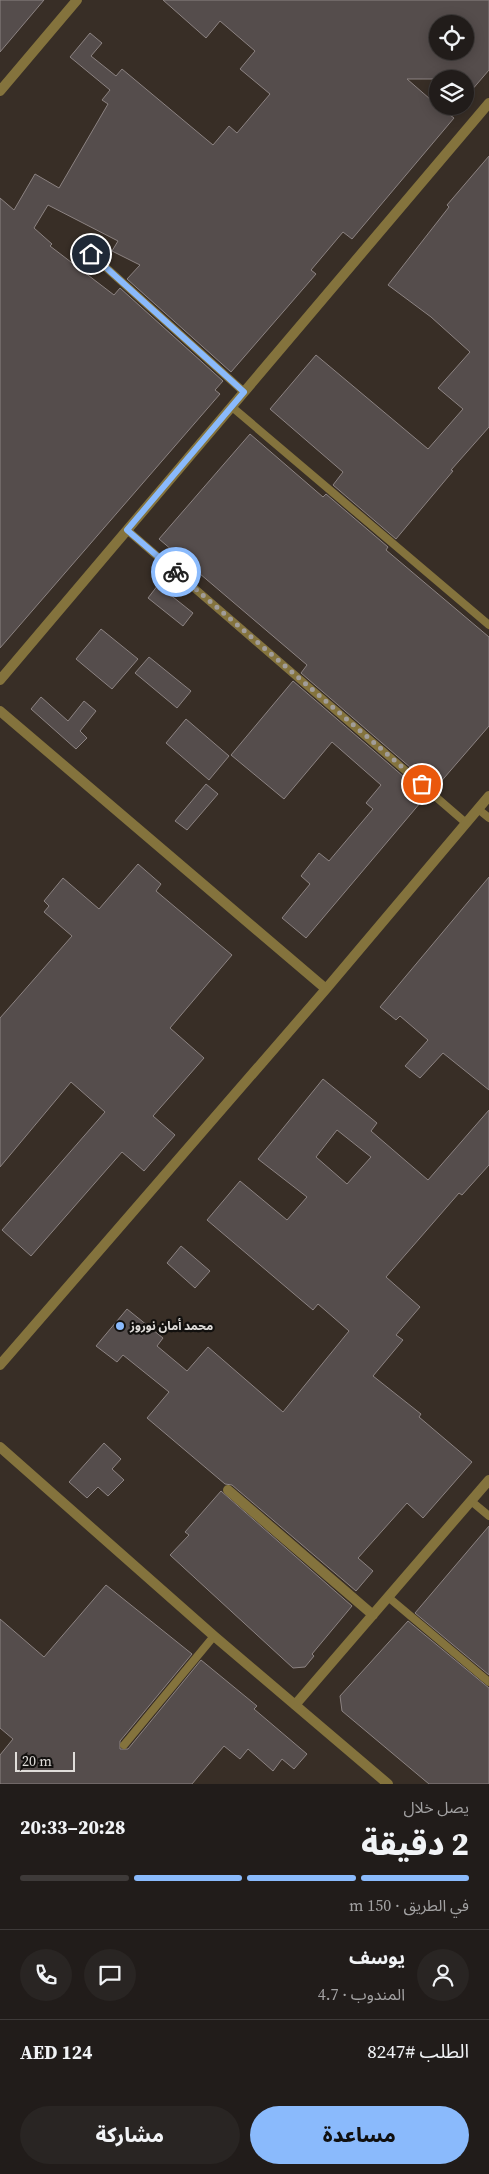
<!DOCTYPE html>
<html lang="ar">
<meta charset="utf-8">
<style>
:root{--surface:#211c1a;--page:#292523;--text:#f1f3f6;--muted:#a2a1a2;--line:#3e3a39;--accent:#8abafc}
body{margin:0;font-family:"Source Serif 4","Noto Sans Arabic",serif;background:var(--page);color:var(--text);direction:rtl;height:100vh;display:flex;flex-direction:column;font-size:19px;white-space:nowrap}
*{box-sizing:border-box;margin:0}
p{font-size:16px;color:var(--muted)}
.icon{flex:none;width:28px;height:28px;fill:none;stroke:currentColor;stroke-width:2;stroke-linecap:round;stroke-linejoin:round}
.map{position:relative;height:1784px;overflow:hidden;direction:ltr}
.panel{display:flex;flex-direction:column;background:var(--surface);flex:1}
.panel>*{flex:none}
.tools{position:absolute;left:429px;top:15px;display:grid;gap:10px}
.tools a{display:grid;place-items:center;width:45px;height:45px;border-radius:50%;background:var(--surface);box-shadow:0 2px 12px #0003,0 0 0 1px var(--line);font-size:25px}
.scale{position:absolute;left:15px;bottom:12px;width:60px;box-sizing:border-box;padding-left:5px;border:2px solid #e0ddda;border-top:0;font-size:14px;line-height:18px;white-space:nowrap;color:#e0ddda;-webkit-text-stroke:4px #12100e;paint-order:stroke}
.pin{position:absolute;display:grid;place-items:center;width:42px;height:42px;color:#fff;margin:-21px;border:2px solid #fff;border-radius:50%;box-shadow:0 1px 5px #0007}
.courier{position:absolute;display:grid;place-items:center;width:50px;height:50px;margin:-25px;border:4px solid #8abafc;border-radius:50%;background:#fff;color:#222;box-shadow:0 1px 6px #0007}
.head em{font-style:normal;font-weight:800}
.head div{display:flex;flex-direction:column-reverse}
.head{display:flex;align-items:center;justify-content:space-between;height:85px;padding:0 20px}
h1{font-size:32px;font-weight:800;line-height:38px}
.bar{display:grid;grid-template-columns:repeat(4,1fr);gap:8px 5px;align-content:center;height:60px;padding:0 20px}
.bar i{height:6px;border-radius:4px;background:var(--line)}
.bar .active{background:var(--accent)}
.bar p{grid-column:span 4}
.line{display:flex;align-items:center;gap:12px;padding:0 20px;border-top:1px solid var(--line)}
.line div{flex:1}
.round{display:grid;place-items:center;flex:none;width:52px;height:52px;border-radius:26px;background:var(--page)}
.cta{display:flex;gap:10px;margin-top:auto;padding:10px 20px}
.cta a{flex:1;height:58px;border-radius:30px;background:var(--accent);color:#111;font-size:20px;font-weight:800;line-height:58px;text-align:center}
.cta a+a{background:var(--page);color:var(--text)}
.map>svg:first-child{display:block}
</style>
<div class="map">
<svg width="489" height="1784" viewBox="0 0 489 1784">
<rect width="100%" height="100%" fill="#2c2622"/>
<path fill="#382e26" fill-rule="evenodd" d="M0,0H489V1784H0ZM438,24H465V51H438ZM438,79H465V106H438Z"/>
<path fill="#554d4c" stroke="#8c8382" fill-rule="evenodd" d="M0,0H44L0,52Z
M163,0H489V70L465,98V79H407L438,106L454,118L352,239L343,232L311,270L316,274L231,372L127,279L140,265L112,251L118,241L48,205L34,228L52,244L50,246L114,295L120,288L223,381L215,390L220,394L0,648V198L14,210L35,174L59,188L108,104L102,100L110,90L70,57L90,33L102,43L91,56L116,76L122,69L213,145L229,126L237,133L270,94L240,69L255,51L220,21L206,38ZM438,24H465V51H438Z
M489,156V427L451,470L453,471L396,539L333,485L343,472L270,409L316,355L428,449L463,409L438,388L470,352L431,317L388,285L449,207L447,205Z
M250,434L323,497L326,494L388,547L386,550L489,637V726L438,785L436,784L433,787L301,673L307,665L159,539Z
M158,585L193,613L183,626L148,598Z
M101,629L138,659L112,689L76,659Z
M149,657L191,691L177,708L135,673Z
M293,681L426,796L306,938L282,918L310,884L301,876L319,853L329,861L373,809L366,803L381,785L332,742L284,799L231,755Z
M41,697L68,721L84,701L96,711L80,731L87,738L76,749L31,709Z
M186,719L229,756L209,780L166,743Z
M206,784L218,794L187,830L175,821Z
M138,864L161,884L156,891L232,955L170,1028L204,1058L153,1116L175,1135L144,1171L122,1152L31,1256L2,1230L105,1112L71,1082L0,1167V1018L72,936L44,912L49,906L44,901L63,878L99,909Z
M489,877V1090L443,1053L420,1078L405,1066L428,1040L400,1016L396,1020L380,1007Z
M323,1079L377,1123L371,1131L428,1180L489,1110V1165L462,1195L459,1193L386,1277L420,1307L396,1335L403,1340L373,1376L421,1414L419,1417L472,1462L423,1518L407,1503L358,1558L373,1571L356,1591L232,1485L225,1484L147,1418L169,1392L123,1355L117,1362L96,1346L127,1309L163,1338L157,1346L187,1371L208,1347L283,1412L349,1331L318,1304L313,1310L207,1220L240,1181L287,1220L307,1197L258,1159ZM337,1130L371,1157L347,1184L316,1157Z
M181,1246L210,1271L195,1288L167,1263Z
M104,1443L121,1459L112,1469L124,1480L108,1496L98,1487L87,1498L69,1482Z
M221,1491L352,1606L312,1654L314,1656L305,1667L293,1668L170,1555L189,1535L185,1532Z
M489,1526V1675L415,1613Z
M106,1585L192,1654L120,1741V1749H128L201,1660L257,1706L254,1709L307,1754L294,1769L282,1759L273,1771L248,1749L240,1759L224,1746L192,1784H0V1755L13,1739L0,1728V1619L44,1657Z
M408,1621L489,1688V1784H429L342,1711L340,1696Z"/>
<g fill="none" stroke-linecap="round" stroke-linejoin="round">
<path stroke="#84733d" stroke-width="8" d="M91,254L244,392
M232,407L489,625
M127,530L466,823
M478,809L489,818
M471,1501L489,1516
M388,1597L489,1682
M124,1745L214,1636"/>
<path stroke="#84733d" stroke-width="10" d="M0,91L77,0
M0,680L489,103
M0,711L326,989
M0,1365L326,989L489,796
M0,1447L214,1636L388,1784
M228,1490L373,1615
M295,1705L489,1480"/>
</g>
<g fill="none" stroke-linecap="round" stroke-linejoin="round">
<path stroke="#a19d9a" stroke-width="5" stroke-dasharray="0 9" d="M176,572L422,784"/>
<path stroke="#8abafc" stroke-width="6" d="M91,254L244,392L127,530L176,572"/>
</g>
<circle fill="#8abafc" stroke="#12100e" stroke-width="2" cx="120" cy="1326" r="5"/>
<g text-anchor="middle" dominant-baseline="central" stroke-width="4.5" stroke-linejoin="round" paint-order="stroke">
<g font-size="12" font-weight="bold" fill="#e0ddda" stroke="#12100e" text-anchor="start">
<text x="130" y="1326">محمد أمان نوروز</text>
</g>
</g>
</svg>
<div class="tools">
<a><svg class="icon" aria-label="locate" viewBox="0 0 24 24"><circle cx="12" cy="12" r="6"/><path d="M12 2v4M12 18v4M2 12h4M18 12h4"/></svg></a>
<a><svg class="icon" aria-label="layers" viewBox="0 0 24 24"><path d="M12 4l9 5-9 5-9-5zM3 14l9 5 9-5"/></svg></a>
</div>
<div class="scale">20 m</div>
<div class="pin" style="left:422px;top:784px;background:#ea580c"><svg class="icon" aria-label="bag" viewBox="0 0 24 24"><path d="M5 8h14l-1 12H6zM9 8a3 3 0 0 1 6 0"/></svg></div>
<div class="pin" style="left:91px;top:254px;background:#1f2937"><svg class="icon" aria-label="home" viewBox="0 0 24 24"><path d="M3 11l9-7 9 7M6 9v11h12V9"/></svg></div>
<div class="courier" style="left:176px;top:572px"><svg class="icon" aria-label="bike" viewBox="0 0 24 24"><circle cx="6" cy="16" r="4"/><circle cx="18" cy="16" r="4"/><path d="M6 16l4-8h5l3 8M10 8l3 8H6M13 5h3"/></svg></div>
</div>
<section class="panel">
<div class="head"><div><h1>2 دقيقة</h1><p>يصل خلال</p></div><em>20:28–20:33</em></div>
<div class="bar"><i class="active"></i><i class="active"></i><i class="active"></i><i></i><p>في الطريق · 150 m</p></div>
<div class="line" style="height:90px"><a class="round"><svg class="icon" aria-label="person" viewBox="0 0 24 24"><circle cx="12" cy="8" r="4"/><path d="M4 21q1-7 8-7t8 7"/></svg></a><div><b>يوسف</b><p>المندوب · 4.7</p></div><a class="round"><svg class="icon" aria-label="chat" viewBox="0 0 24 24"><path d="M4 5h16v11H9l-5 4z"/></svg></a><a class="round"><svg class="icon" aria-label="phone" viewBox="0 0 24 24"><path d="M5 4h4l2 5-3 2q2 4 5 5l2-3 5 2v4C11 20 4 13 5 4z"/></svg></a></div>
<div class="line" style="height:65px"><div>الطلب #8247</div><b>AED 124</b></div>
<div class="cta"><a>مساعدة</a><a>مشاركة</a></div>
</section>
